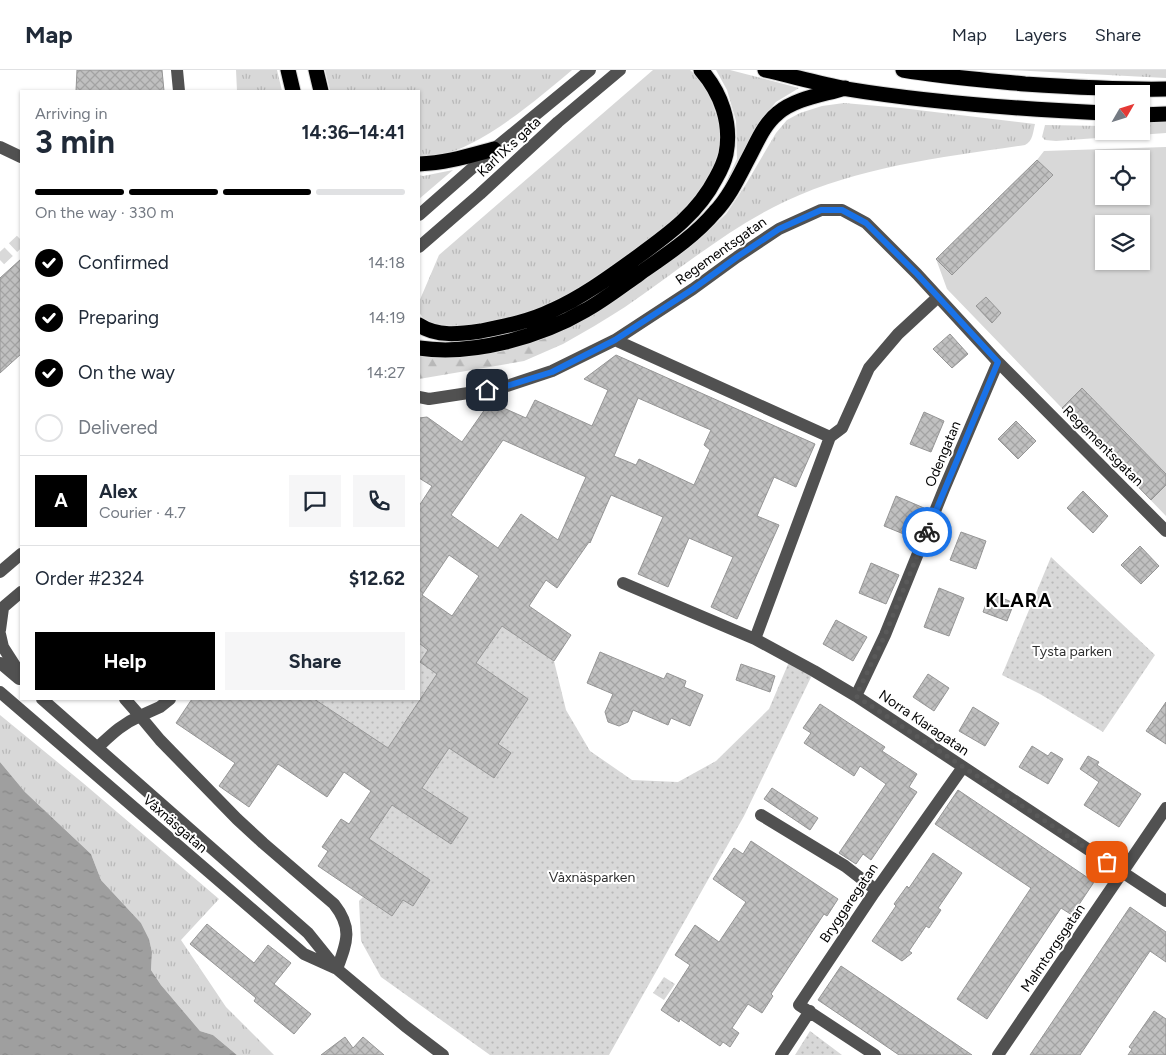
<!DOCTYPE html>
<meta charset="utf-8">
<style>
:root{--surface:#fff;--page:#f6f6f7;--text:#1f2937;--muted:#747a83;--line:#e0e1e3;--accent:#000}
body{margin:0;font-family:Figtree,sans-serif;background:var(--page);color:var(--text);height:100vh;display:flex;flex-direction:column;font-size:19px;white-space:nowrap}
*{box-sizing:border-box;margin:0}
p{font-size:16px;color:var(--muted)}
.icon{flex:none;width:28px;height:28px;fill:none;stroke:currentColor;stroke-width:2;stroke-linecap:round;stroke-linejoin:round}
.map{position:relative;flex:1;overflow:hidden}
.panel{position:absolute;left:20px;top:20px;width:400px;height:610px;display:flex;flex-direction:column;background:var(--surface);border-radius:0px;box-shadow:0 1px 4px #0004}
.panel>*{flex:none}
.needle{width:32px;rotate:51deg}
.controls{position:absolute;left:1095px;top:15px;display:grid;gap:10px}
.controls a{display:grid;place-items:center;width:55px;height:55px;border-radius:0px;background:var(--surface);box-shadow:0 1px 4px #0004;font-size:25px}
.pin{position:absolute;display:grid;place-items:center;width:42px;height:42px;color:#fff;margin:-21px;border-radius:10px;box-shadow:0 2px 8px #0006}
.courier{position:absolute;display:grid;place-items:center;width:50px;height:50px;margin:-25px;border:4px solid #1a73e8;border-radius:50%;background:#fff;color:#222;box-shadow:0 1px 6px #0007}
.overview em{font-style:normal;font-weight:700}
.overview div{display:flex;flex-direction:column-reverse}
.overview{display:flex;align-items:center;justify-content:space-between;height:85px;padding:0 15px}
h1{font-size:32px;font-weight:700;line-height:38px}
.bar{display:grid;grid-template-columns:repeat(4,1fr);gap:8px 5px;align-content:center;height:60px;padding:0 15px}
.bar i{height:6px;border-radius:4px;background:var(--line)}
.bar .on{background:var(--accent)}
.bar p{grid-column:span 4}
.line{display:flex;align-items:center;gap:12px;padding:0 15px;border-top:1px solid var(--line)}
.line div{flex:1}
.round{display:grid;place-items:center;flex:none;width:52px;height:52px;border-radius:0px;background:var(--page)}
ol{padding:0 15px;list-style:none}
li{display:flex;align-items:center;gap:15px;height:55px}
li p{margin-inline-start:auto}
li .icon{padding:5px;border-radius:50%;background:var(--accent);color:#fff;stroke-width:4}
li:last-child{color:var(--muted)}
li i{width:28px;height:28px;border:2px solid var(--line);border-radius:50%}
.primary-button{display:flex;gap:10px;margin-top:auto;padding:10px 15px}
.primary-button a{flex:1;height:58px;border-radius:0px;background:var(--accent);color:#fff;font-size:20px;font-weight:700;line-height:58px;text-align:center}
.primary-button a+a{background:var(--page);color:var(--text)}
header{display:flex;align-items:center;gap:30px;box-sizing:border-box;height:70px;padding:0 25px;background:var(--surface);border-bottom:1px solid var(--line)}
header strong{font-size:24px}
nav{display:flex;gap:28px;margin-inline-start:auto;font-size:18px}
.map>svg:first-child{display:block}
</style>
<header>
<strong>Map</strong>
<nav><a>Map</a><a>Layers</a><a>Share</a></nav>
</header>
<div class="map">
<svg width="1166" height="985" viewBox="0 0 1166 985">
<defs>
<pattern id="grass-tufts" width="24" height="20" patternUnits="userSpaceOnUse" patternTransform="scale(1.25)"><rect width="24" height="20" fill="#d8d8d8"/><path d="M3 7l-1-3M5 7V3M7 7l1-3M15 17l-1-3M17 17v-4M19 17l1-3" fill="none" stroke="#b8b8b8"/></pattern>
<pattern id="forest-firs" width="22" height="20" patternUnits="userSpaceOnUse" patternTransform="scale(1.25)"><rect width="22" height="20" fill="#d8d8d8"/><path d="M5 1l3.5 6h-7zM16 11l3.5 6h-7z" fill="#b8b8b8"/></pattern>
<pattern id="park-dots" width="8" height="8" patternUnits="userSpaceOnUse" patternTransform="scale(1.25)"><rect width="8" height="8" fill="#d8d8d8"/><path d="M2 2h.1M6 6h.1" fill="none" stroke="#b8b8b8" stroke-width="1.8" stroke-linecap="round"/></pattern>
<pattern id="water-ripples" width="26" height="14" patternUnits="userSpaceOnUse" patternTransform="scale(1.25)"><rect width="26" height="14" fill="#9f9f9f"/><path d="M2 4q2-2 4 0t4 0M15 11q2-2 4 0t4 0" fill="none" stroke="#878787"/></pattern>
<pattern id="building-cross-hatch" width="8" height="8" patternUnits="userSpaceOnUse" patternTransform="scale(1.25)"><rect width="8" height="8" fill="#c0c0c0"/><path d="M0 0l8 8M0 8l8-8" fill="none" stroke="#a3a3a3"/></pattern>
</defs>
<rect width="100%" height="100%" fill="#fff"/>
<path fill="url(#grass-tufts)" d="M236,0H277L282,21H237Z
M325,0H572C536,30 477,82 430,87C427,88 422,87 419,86V21H330Z
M653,0H690L699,8L710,27L720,55V78L709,107L692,131L673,152L639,177L559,231L528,244L489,254L462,256L436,255L423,248L419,242V232L439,185Z
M716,0H730L799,18L776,32L761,50L730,116L725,114L737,89L736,51L727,20Z
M1009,0H1166V8Z
M844,33L901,38L1035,54C1033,62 1033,71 1025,75C944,87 861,96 786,131C728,158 678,201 625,237C605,250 584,262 563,274V260L590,246L652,204L702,167L726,144L746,114L776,63L787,50L800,43L822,36Z
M1166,50V63L1056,71L1045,70L1042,67L1045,55L1104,56V61H1141V53Z
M453,100L419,129V105L423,106Z
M0,645L83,713L219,829L181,870L226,937L274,985H237L213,965L200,961L161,915L151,900L152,882L149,869L141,853L101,810L91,784L25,722L0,692Z"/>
<path fill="url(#forest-firs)" d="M563,260V274L524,291L419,309V283L523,274Z"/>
<path fill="url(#park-dots)" d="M1051,487L1155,585L1103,662L1040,624L1002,605Z
M502,556L554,591L566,640L590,681L632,710L678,712L716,691L769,639L789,592L814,601L744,746L609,985H490L381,907L361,871L359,831L363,827L392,846L403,830L413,836L430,810L369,769L392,735L451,774L468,748L422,718L449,678L494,708L510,683L424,625L381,688L309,640L316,629H419V573L424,566L433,572L420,592L511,655L528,629L476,593Z
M664,907L675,914L664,930L653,923Z
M810,961L842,985H795Z"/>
<path fill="#d8d8d8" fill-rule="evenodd" d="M1166,77V446L947,219L936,189L1037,90L1044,81ZM1104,89H1141V126H1104ZM1104,154H1141V191H1104Z"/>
<path fill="url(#water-ripples)" d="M0,692L25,722L91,784L101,810L141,853L149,869L152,882L151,900L161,915L200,961L213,965L237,985H0Z"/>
<path fill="url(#building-cross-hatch)" stroke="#959595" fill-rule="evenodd" d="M77,0H162L164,21H76Z
M1037,90L1053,105L952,205L936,189Z
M21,189V284L0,303V208Z
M986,227L1001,243L992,253L976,236Z
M950,264L968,284L952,298L933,279Z
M616,285L815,374L796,417L774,407L757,446L779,455L737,549L711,537L733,487L689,468L668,517L638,504L663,447L611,425L590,473L589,472L557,518L546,510L529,536L571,565L554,591L502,556L476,593L528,629L498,674L511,683L494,708L449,678L422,718L468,748L451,774L392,735L369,769L430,810L413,836L403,830L392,846L318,796L328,781L322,777L341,749L349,754L371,721L344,702L327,727L278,694L249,737L219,716L235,693L176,653L192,629H314L388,678L437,604L420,592L428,580L419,573V436L432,416L419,408V348L427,347L462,372L490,332L526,348L535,330L592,356L608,320L584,309ZM638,328L711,360L704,375L710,380L694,415L639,389L636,395L614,386ZM503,370L586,407L558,470L521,444L498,478L451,445ZM449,485L479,506L452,546L422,525Z
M1082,318L1166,404V415L1151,430L1062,338Z
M924,342L944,351L931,382L910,374Z
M1016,351L1036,371L1018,389L998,369Z
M1083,421L1108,446L1093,463L1067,438Z
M896,426L924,438L911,467L884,456Z
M961,462L986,471L976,499L950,490Z
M1140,476L1159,496L1141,514L1121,495Z
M871,493L899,505L886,534L859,523Z
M939,518L964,528L949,566L924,557Z
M990,523L1014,533L1007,551L983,542Z
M836,550L867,567L853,591L823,574Z
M600,582L664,609L667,603L686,611L684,617L703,625L690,656L671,648L668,655L633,640L628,652L619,656L608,652L605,642L613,624L587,613Z
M741,594L775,606L770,622L736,610Z
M928,604L949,618L934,641L913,627Z
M1166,632V674L1146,661Z
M820,634L885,677L882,681L917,704L909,717L917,722L871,790L863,784L856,794L839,783L886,714L860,696L854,706L804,673L811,663L803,658Z
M973,637L999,653L985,676L959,661Z
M1032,676L1048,686L1051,682L1063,689L1048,714L1019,697Z
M1088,686L1099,692L1097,695L1141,724L1119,757L1084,735L1099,712L1080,699Z
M772,718L818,748L810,760L764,729Z
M958,720L1094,812L1072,845L1061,838L987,949L957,929L1031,818L935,754Z
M751,771L838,829L827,846L824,844L771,924L773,926L762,943L748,934L732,958L739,963L730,977L723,972L720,976L680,949L679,952L661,940L690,895L675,885L695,855L719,872L746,832L713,809L734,778L743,784Z
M933,783L962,803L938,838L941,840L929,858L926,856L909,881L912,883L902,891L872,871L896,836L894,834L907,816L909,818Z
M1130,837L1166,862V892L1150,881L1080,985H1030Z
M207,854L254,893L268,875L291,893L274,914L311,944L294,964L254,931L256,928L190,874Z
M841,896L884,925L972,985H899L861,959L818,930Z
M1154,941L1166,949V985H1128L1132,979L1129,977Z
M345,967L353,978L363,967L384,985H321Z"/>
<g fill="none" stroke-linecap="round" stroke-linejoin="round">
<path stroke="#d9d9d9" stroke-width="12" stroke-dasharray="12 6" stroke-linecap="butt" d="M0,190L21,170"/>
<g stroke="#dbdbdb" stroke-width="17">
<path id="highway" d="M288,0L293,21
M316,0L321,21
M765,0C792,6 820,14 847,19C932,33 1018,39 1104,43
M903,0C943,7 984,10 1025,14C1072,17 1119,20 1166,19
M1141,45L1166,44
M419,94C446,93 468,86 494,79
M419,255C437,267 460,264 481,261C506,256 531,251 553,240C582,227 608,208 633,190C666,166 697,145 716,108C720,101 724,93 726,84C732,53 721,23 701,0
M419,278C472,286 540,267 586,240C604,230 622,216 639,204C666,185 694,167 715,142C730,126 739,106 749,87C757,72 764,54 778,43C796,28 823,25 845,18"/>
</g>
<path stroke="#515151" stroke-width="12" d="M177,0L179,21
M0,77L21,87
M419,145L494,79L590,0
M419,177L480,124L558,52L620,0
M615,270L830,367
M419,327L429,329L501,318L552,301L615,270L693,219L737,187L779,159L821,140H842L866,153L917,204L998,292L1166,461
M0,502L21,484
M623,513L755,569L814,601L856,626L1166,831
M0,540L21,522
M0,560L3,538
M0,564L3,577L21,605
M755,569L830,367L842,358L869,298L898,264L938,227
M0,593L19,609
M0,622L304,884L335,898
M856,626L885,565L944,419L998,292
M42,629L308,863L337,899L405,956L443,985
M170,629L160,637L140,646L160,670L237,749L263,773L334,834C353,858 347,872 337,899
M98,677C112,664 122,654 140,646L125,629
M761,745L845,796L876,820
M781,985L810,941
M875,985L799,935L874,823L963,697
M998,985L1166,738"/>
<use href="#highway" stroke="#000" stroke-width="15"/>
</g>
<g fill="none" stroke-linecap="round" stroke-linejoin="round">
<path stroke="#595959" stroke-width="5" stroke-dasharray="0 9" d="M927,462L885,565L856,626L1107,792"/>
<path stroke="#1a73e8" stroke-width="6" d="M487,320L500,318L552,302L615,270L693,219L737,187L779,159L821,140H842L866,153L917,204L998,292L927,462"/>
</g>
<g text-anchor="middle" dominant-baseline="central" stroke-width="4" stroke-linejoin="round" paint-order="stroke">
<g font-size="14" fill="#000" stroke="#fff">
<text transform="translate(509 77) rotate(-43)">Karl IX:s gata</text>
<text transform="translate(721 181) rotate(-35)">Regementsgatan</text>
<text transform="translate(1103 376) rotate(45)">Regementsgatan</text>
<text transform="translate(943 384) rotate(-67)">Odengatan</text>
<text transform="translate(924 653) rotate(34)">Norra Klaragatan</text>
<text transform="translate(175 754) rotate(41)">Våxnäsgatan</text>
<text transform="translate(849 833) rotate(-56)">Bryggaregatan</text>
<text transform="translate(1053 878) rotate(-56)">Malmtorgsgatan</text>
</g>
<g font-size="14" fill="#2f2f2f" stroke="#fff">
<text x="1072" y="581">Tysta parken</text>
<text x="592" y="807">Våxnäsparken</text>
</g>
<g font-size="19" font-weight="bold" letter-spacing="1" fill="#000" stroke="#fff">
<text x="1019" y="530">KLARA</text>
</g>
</g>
</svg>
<div class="controls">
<a><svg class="needle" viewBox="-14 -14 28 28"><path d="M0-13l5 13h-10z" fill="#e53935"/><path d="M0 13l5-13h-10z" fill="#747a83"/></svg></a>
<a><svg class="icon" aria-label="locate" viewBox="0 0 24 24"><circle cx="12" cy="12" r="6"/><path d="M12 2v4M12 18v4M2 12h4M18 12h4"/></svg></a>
<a><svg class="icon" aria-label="layers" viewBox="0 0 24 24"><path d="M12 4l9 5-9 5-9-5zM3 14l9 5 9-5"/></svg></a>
</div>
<div class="pin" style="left:1107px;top:792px;background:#ea580c"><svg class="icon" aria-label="bag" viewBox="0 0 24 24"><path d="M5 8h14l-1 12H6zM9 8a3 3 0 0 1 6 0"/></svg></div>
<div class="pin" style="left:487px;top:320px;background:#1f2937"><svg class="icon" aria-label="home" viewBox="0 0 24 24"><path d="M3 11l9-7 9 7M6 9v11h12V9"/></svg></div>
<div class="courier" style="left:927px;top:462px"><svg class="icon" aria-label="bike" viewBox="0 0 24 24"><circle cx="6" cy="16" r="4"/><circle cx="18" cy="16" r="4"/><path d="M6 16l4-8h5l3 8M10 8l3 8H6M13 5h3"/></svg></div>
<section class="panel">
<div class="overview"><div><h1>3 min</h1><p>Arriving in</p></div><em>14:36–14:41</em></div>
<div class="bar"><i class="on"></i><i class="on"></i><i class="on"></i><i></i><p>On the way · 330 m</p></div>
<ol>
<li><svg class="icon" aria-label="check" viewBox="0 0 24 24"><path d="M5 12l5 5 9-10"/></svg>Confirmed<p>14:18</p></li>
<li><svg class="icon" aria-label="check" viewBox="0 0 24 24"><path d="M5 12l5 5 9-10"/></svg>Preparing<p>14:19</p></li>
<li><svg class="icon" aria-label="check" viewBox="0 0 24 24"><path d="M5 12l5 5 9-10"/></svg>On the way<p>14:27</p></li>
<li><i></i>Delivered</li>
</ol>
<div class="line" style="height:90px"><b class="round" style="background:var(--accent);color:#fff">A</b><div><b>Alex</b><p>Courier · 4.7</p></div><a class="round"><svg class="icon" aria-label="chat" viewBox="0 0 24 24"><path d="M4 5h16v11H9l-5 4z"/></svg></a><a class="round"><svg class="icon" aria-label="phone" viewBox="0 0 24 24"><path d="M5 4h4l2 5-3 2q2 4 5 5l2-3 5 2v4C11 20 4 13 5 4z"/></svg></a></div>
<div class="line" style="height:65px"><div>Order #2324</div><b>$12.62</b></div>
<div class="primary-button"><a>Help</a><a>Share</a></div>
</section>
</div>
